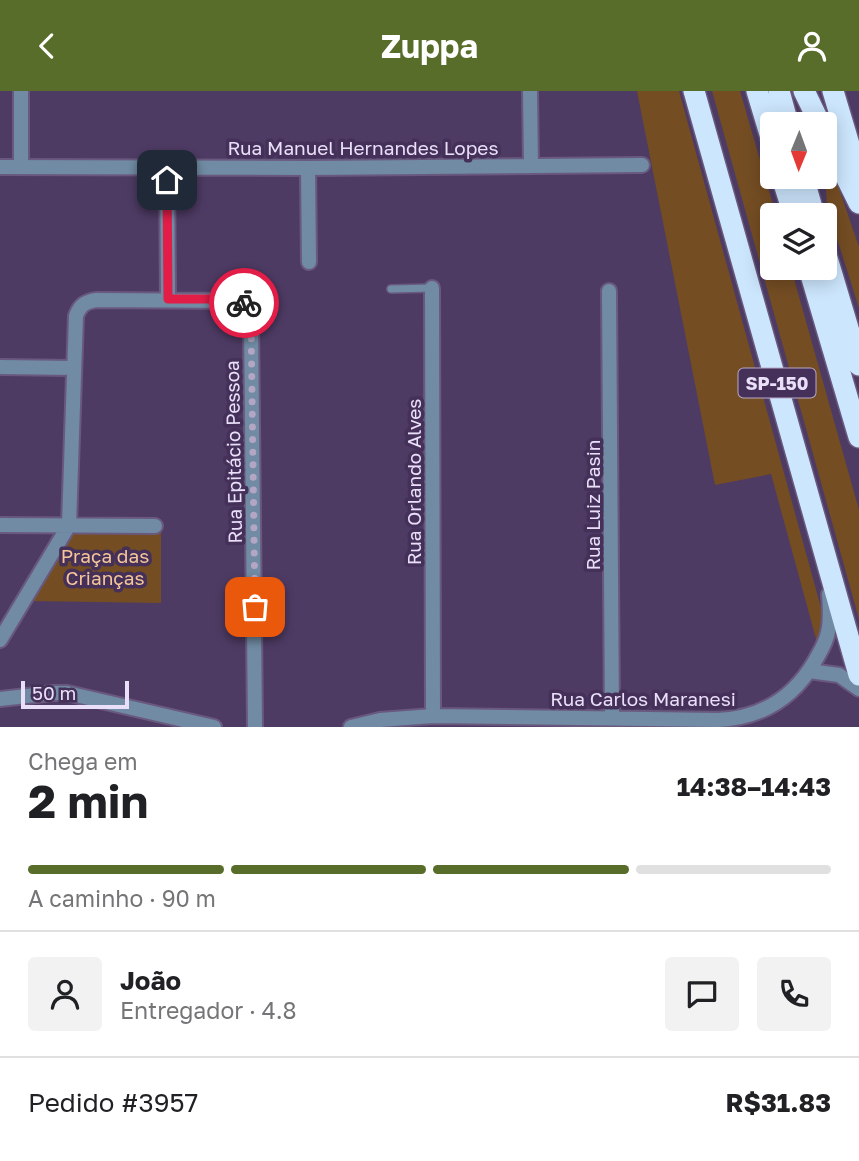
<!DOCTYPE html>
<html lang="pt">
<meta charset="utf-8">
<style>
:root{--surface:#fff;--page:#f2f2f2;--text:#202124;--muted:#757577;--line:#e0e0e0;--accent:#586d29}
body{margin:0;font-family:"Golos Text",sans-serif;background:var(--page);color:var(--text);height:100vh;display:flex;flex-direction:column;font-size:26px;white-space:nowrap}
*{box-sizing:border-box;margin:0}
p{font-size:23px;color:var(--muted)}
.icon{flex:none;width:38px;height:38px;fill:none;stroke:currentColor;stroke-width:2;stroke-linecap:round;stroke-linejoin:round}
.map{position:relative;height:636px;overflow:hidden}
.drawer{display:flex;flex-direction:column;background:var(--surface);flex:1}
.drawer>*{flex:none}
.needle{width:46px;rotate:181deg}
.buttons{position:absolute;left:760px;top:21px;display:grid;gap:14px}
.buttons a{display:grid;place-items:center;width:77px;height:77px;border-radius:7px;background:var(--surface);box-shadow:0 4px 18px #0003;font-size:35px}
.scale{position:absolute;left:21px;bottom:18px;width:108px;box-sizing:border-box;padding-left:7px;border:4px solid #e9dff8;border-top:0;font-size:19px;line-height:24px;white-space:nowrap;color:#e9dff8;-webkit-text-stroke:5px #443059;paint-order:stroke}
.pin{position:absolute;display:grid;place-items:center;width:60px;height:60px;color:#fff;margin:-30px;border-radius:14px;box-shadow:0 4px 10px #0006}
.courier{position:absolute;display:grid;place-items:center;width:70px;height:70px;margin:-35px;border:5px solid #e11d48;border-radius:50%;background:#fff;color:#222;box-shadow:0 2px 9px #0007}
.overview em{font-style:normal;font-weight:700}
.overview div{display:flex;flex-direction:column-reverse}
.overview{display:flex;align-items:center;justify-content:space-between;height:119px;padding:0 28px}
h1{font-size:46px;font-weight:700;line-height:52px}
.bar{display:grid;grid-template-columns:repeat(4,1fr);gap:10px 7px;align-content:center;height:84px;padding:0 28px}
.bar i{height:9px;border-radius:5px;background:var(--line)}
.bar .current{background:var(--accent)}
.bar p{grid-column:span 4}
.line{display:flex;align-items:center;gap:18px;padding:0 28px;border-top:2px solid var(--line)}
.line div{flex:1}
.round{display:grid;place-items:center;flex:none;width:74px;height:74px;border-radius:7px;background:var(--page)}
header{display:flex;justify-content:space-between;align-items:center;height:91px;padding:0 28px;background:var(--accent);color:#fff;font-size:32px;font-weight:700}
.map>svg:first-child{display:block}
</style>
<header><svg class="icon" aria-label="back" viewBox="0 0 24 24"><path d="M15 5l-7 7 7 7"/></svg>Zuppa<svg class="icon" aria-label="person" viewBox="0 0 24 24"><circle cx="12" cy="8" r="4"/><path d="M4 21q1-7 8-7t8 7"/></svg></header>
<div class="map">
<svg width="859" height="636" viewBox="0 0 859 636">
<rect width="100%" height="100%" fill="#4e3b64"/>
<path fill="#744d23" d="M637,0H679L823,524L818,555L771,383L715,394Z
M712,0H740L776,124H772V177H791L859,419V528Z
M824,66L833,80L859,156V217L827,116Z
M72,439L161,440V512L29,510Z"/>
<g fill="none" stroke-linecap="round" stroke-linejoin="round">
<g stroke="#6a597f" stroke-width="10">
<path id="lane" d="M391,198L432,197"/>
</g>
<g stroke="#6a597f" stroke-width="18">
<path id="street" d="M21,0V76
M530,0L531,74
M0,76L308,77L642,74
M167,76L168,208
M308,77L309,171
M432,197L433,625
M609,200L612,627
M0,276L74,277
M0,434L155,435
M0,549L69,434L76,225C80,214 85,211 96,209L238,210C248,214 250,220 251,230L255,636
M809,580L839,584L859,598
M0,608L53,602H67L214,636
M351,636L380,629L433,625L718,629C760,627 793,608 815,570C820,561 826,552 828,541C831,529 830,516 829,503"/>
</g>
<g stroke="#6a597f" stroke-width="24">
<path id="highway" d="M694,0L859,584
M757,0L772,50
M779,0L788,33
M804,0L820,33
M833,0L859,87
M824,41L859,112
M782,86L794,124
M803,86L814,124
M824,157L859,274
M809,177L859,346"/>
</g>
<use href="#lane" stroke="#708ba3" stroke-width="7"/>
<use href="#street" stroke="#708ba3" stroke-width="14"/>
<use href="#highway" stroke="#cce6fd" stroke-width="21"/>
</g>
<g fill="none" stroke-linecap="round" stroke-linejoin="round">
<path stroke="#b3a6c4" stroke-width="7" stroke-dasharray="0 12.6" d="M244,212L250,220L251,230L255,516"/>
<path stroke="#e11d48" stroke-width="9" d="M167,89L168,208H228L244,212"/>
</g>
<g text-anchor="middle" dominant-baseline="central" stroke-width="7" stroke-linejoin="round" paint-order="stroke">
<rect fill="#443059" stroke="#b8aac8" stroke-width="2" x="738.5" y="277.5" width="77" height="29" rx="5"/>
<g font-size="18" font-weight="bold" fill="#e9dff8">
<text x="777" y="292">SP-150</text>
</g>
<g font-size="19" fill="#e9dff8" stroke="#443059">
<text x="363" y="56">Rua Manuel Hernandes Lopes</text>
<text transform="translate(233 361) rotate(-91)">Rua Epitácio Pessoa</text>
<text transform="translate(413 391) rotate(-90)">Rua Orlando Alves</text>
<text transform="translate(592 414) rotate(-90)">Rua Luiz Pasin</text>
<text x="643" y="607">Rua Carlos Maranesi</text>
</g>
<g font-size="19" fill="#f6c698" stroke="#443059">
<text x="105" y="464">Praça das<tspan x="105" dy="22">Crianças</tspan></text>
</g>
</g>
</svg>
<div class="buttons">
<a><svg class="needle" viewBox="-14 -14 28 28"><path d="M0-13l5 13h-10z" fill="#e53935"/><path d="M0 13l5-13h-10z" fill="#757577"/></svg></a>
<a><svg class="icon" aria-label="layers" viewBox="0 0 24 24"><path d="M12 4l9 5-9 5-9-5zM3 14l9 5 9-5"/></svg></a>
</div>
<div class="scale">50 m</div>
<div class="pin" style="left:255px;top:516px;background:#ea580c"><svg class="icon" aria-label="bag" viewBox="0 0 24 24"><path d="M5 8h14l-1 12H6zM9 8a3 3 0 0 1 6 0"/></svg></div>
<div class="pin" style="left:167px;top:89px;background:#1f2937"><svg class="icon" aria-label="home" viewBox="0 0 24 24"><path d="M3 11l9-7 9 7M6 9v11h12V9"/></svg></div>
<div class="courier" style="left:244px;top:212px"><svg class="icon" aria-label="bike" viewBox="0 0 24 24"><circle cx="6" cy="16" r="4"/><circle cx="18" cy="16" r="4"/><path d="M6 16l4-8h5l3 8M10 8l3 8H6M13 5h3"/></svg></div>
</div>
<section class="drawer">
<div class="overview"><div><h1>2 min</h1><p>Chega em</p></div><em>14:38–14:43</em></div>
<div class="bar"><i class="current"></i><i class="current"></i><i class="current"></i><i></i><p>A caminho · 90 m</p></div>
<div class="line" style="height:126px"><a class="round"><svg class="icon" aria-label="person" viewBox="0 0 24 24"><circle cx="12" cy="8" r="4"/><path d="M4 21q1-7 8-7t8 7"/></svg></a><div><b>João</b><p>Entregador · 4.8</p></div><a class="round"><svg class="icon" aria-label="chat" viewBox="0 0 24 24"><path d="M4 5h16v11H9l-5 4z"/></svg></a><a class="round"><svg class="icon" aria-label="phone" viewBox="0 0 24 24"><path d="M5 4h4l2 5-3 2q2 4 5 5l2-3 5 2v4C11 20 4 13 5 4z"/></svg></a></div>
<div class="line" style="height:91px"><div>Pedido #3957</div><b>R$31.83</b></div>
</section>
